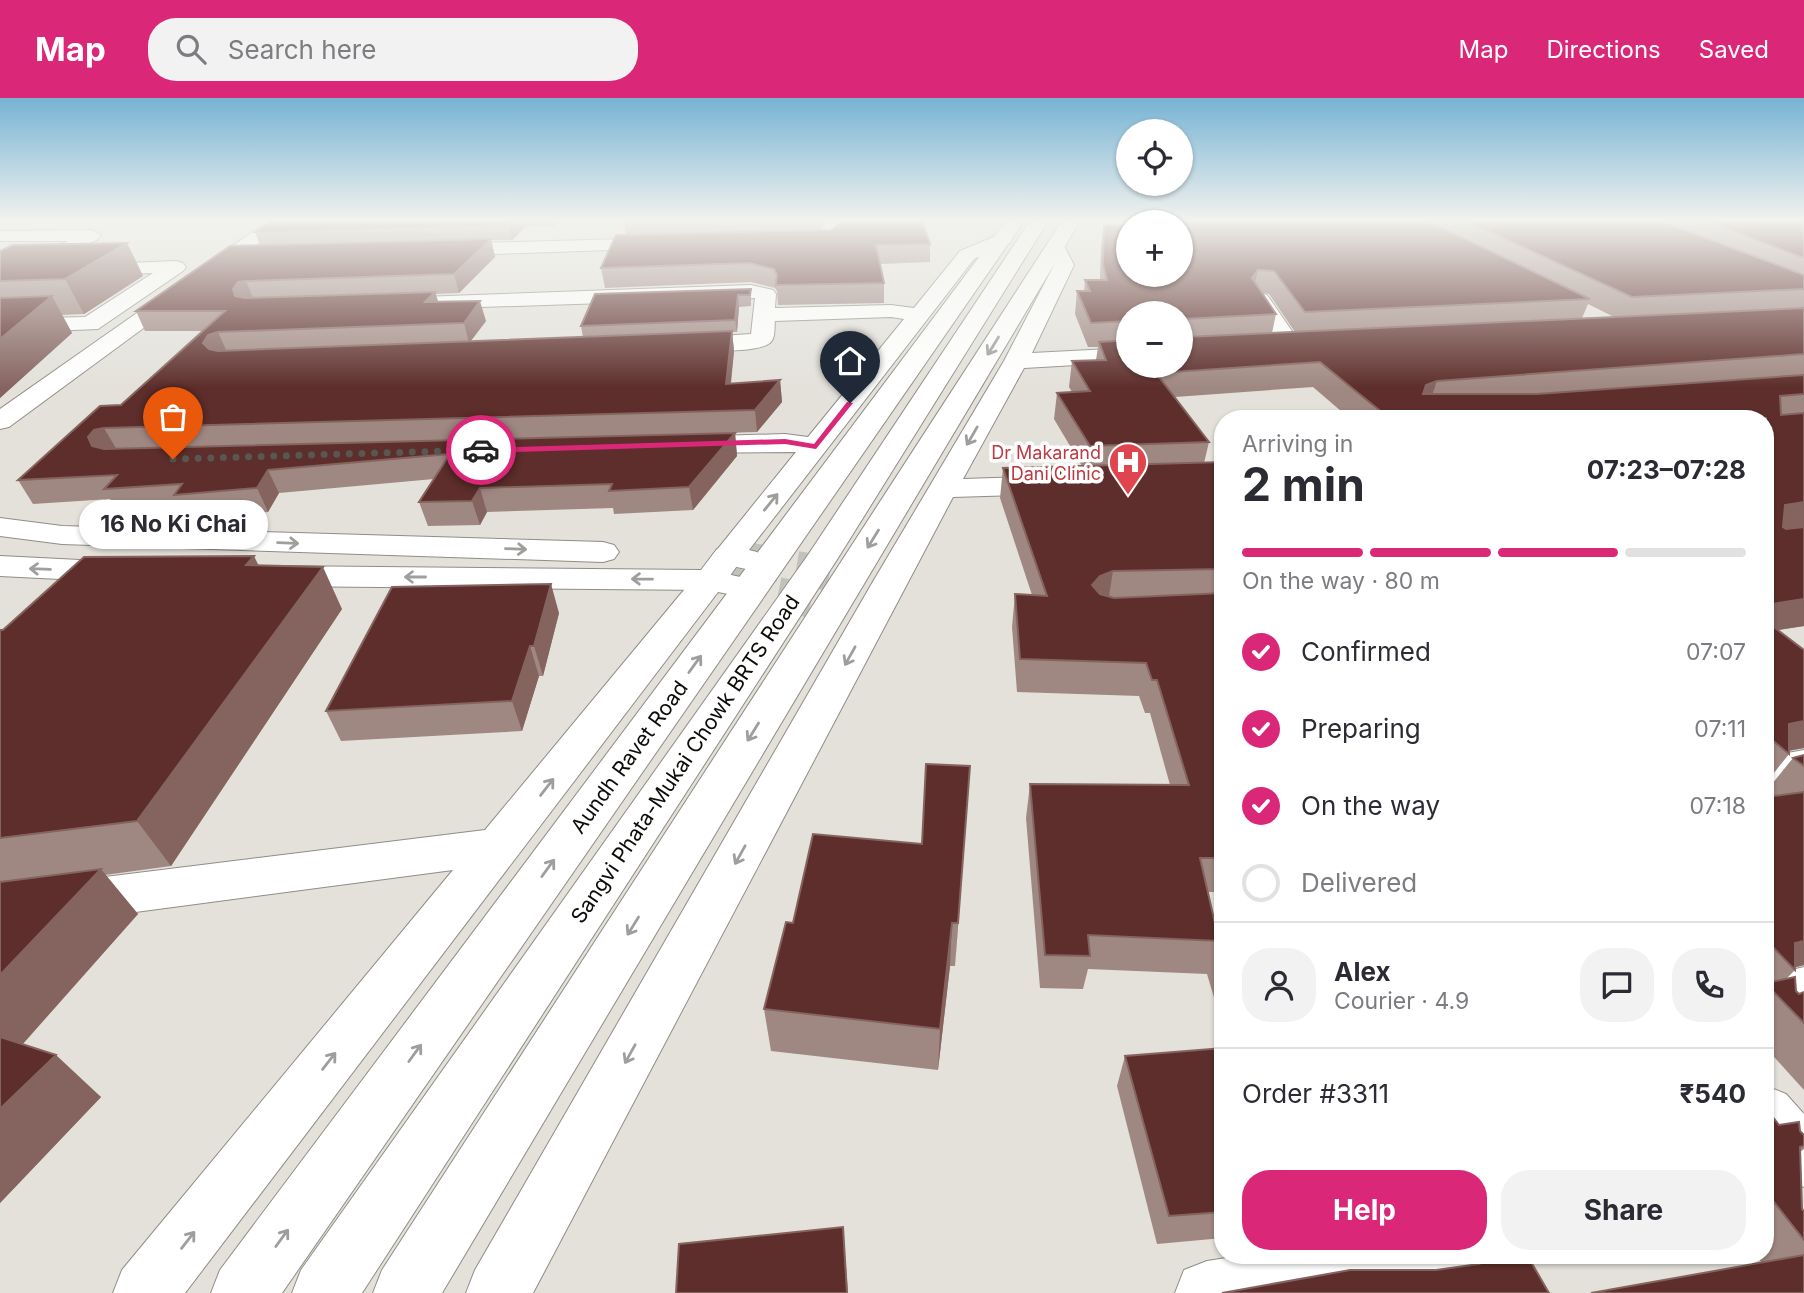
<!DOCTYPE html>
<meta charset="utf-8">
<style>
:root{--surface:#fff;--page:#f2f2f3;--text:#2b2b33;--muted:#7c7c81;--line:#e1e1e2;--accent:#db2777}
body{margin:0;font-family:Inter,sans-serif;background:var(--page);color:var(--text);height:100vh;display:flex;flex-direction:column;font-size:26px;white-space:nowrap}
*{box-sizing:border-box;margin:0}
p{font-size:23px;color:var(--muted)}
.icon{flex:none;width:38px;height:38px;fill:none;stroke:currentColor;stroke-width:2;stroke-linecap:round;stroke-linejoin:round}
.map{position:relative;flex:1;overflow:hidden}
.details{position:absolute;left:1214px;top:312px;width:560px;height:854px;display:flex;flex-direction:column;background:var(--surface);border-radius:28px;box-shadow:0 2px 5px #0004}
.details>*{flex:none}
.fabs{position:absolute;left:1116px;top:21px;display:grid;gap:14px}
.fabs a{display:grid;place-items:center;width:77px;height:77px;border-radius:50%;background:var(--surface);box-shadow:0 2px 5px #0004;font-size:35px}
.pin{position:absolute;display:grid;place-items:center;width:60px;height:60px;color:#fff;margin:-72px -30px;border-radius:50% 50% 50% 0;rotate:-45deg;box-shadow:0 0 7px #0007}
.pin .icon{rotate:45deg}
.courier{position:absolute;display:grid;place-items:center;width:70px;height:70px;margin:-35px;border:5px solid #db2777;border-radius:50%;background:#fff;color:#222;box-shadow:0 2px 9px #0007}
.bubble{position:absolute;height:49px;border-radius:24px;background:var(--surface);box-shadow:0 2px 5px #0004;font-size:23px;font-weight:700;line-height:49px;text-align:center}
.overview em{font-style:normal;font-weight:700}
.overview div{display:flex;flex-direction:column-reverse}
.overview{display:flex;align-items:center;justify-content:space-between;height:119px;padding:0 28px}
h1{font-size:46px;font-weight:700;line-height:52px}
.bar{display:grid;grid-template-columns:repeat(4,1fr);gap:10px 7px;align-content:center;height:84px;padding:0 28px}
.bar i{height:9px;border-radius:5px;background:var(--line)}
.bar .selected{background:var(--accent)}
.bar p{grid-column:span 4}
.line{display:flex;align-items:center;gap:18px;padding:0 28px;border-top:2px solid var(--line)}
.line div{flex:1}
.round{display:grid;place-items:center;flex:none;width:74px;height:74px;border-radius:28px;background:var(--page)}
ol{padding:0 28px;list-style:none}
li{display:flex;align-items:center;gap:21px;height:77px}
li p{margin-inline-start:auto}
li .icon{padding:7px;border-radius:50%;background:var(--accent);color:#fff;stroke-width:4}
li:last-child{color:var(--muted)}
li i{width:38px;height:38px;border:4px solid var(--line);border-radius:50%}
.cta{display:flex;gap:14px;margin-top:auto;padding:14px 28px}
.cta a{flex:1;height:80px;border-radius:28px;background:var(--accent);color:#fff;font-size:28px;font-weight:700;line-height:80px;text-align:center}
.cta a+a{background:var(--page);color:var(--text)}
header{display:flex;align-items:center;gap:42px;box-sizing:border-box;height:98px;padding:0 35px;background:var(--accent);color:#fff}
header strong{font-size:33px}
nav{display:flex;gap:38px;margin-inline-start:auto;font-size:24px}
.search{width:490px;height:63px;background:var(--page);display:flex;align-items:center;gap:18px;box-sizing:border-box;padding:0 24px;border-radius:28px;color:var(--muted);font-size:26px}
.map>svg:first-child{display:block}
</style>
<header>
<strong>Map</strong>
<div class="search"><svg class="icon" aria-label="search" viewBox="0 0 24 24"><circle cx="10" cy="10" r="6"/><path d="M15 15l6 6"/></svg>Search here</div>
<nav><a>Map</a><a>Directions</a><a>Saved</a></nav>
</header>
<div class="map">
<svg width="1804" height="1195" viewBox="0 0 1804 1195">
<rect width="100%" height="100%" fill="#e3e1da"/>
<g fill="none" stroke-linecap="round" stroke-linejoin="round">
<path stroke="#c3c1bb" stroke-width="34" stroke-dasharray="34 17" stroke-linecap="butt" d="M746,461L853,480
M728,486L836,508"/>
<g stroke="#8f8d86" stroke-width="2">
<path id="minor" d="M268,123H289L9,329L0,331V311Z
M825,123H843L839,145L789,148L780,142L789,136H824Z
M1030,123H1048L838,460L362,1195H292L301,1172L808,457Z
M92,132L101,137L98,141L0,193V179L68,143H0V133Z
M1003,135L1012,141L1010,145L974,161L749,452L757,454L762,461L757,468L746,471L717,465L712,458L796,354L682,355L672,353L668,347L672,341L682,339L785,336L808,339L904,221L891,219L775,223C774,229 776,240 770,245C755,256 702,252 682,253L674,251L670,246L674,241L751,236L755,200L421,211L413,210L410,205L413,200L421,199L751,187L773,192L776,196L775,210L891,207L914,210L960,153Z
M663,140L672,146L670,150L439,158L430,152L439,146Z
M1055,142L1062,144L1074,167L1032,255L1129,250V264L1024,270L963,381L1055,378L1065,381L1070,387L1065,393L1055,396L953,399L533,1195H466L475,1172L871,487L1004,263L1054,167L1046,148Z
M176,163L183,165L186,169L183,173L98,231L0,235V221L85,219L153,175L85,177L78,175L75,171L78,167Z
M1260,195L1267,197L1303,249L1299,254H1283L1279,249L1249,201L1253,197Z
M710,472L740,479L745,486L740,493L728,496L718,494L185,1195H113L122,1172L453,772L0,832V792L485,732L698,475Z
M1804,652V682L1766,689V659Z
M1804,869V915L1766,924V878Z
M1766,988L1786,996L1804,1016V1089L1783,1081L1766,1060Z
M1246,1157H1485L1475,1179L1453,1189L1412,1195H1175L1184,1172L1207,1163Z"/>
</g>
<g stroke="#8f8d86" stroke-width="2">
<path id="major" d="M1006,123H1024L282,1195H211L220,1172Z
M1062,123H1080L442,1195H373L382,1172Z
M0,420L62,428L603,444L614,447L619,454L614,461L603,464L62,446L0,438Z
M728,448L739,451L744,458L722,489L710,492L275,488L263,485L258,478L263,471L275,468L701,472L717,451Z
M0,458L120,464L132,467L137,474L132,481L120,484L0,478Z"/>
</g>
<use href="#minor" fill="#fff" fill-rule="evenodd"/>
<use href="#major" fill="#fff" fill-rule="evenodd"/>
</g>
<path fill="#a08882" fill-rule="evenodd" d="M271,123H558L555,128L525,129L512,142H491L495,159L459,195L436,196L438,204L486,223L471,243L583,239L581,228L751,191V208L739,209L737,234H732L734,253L731,286L780,282L782,304L757,334L590,339L735,335L737,358L693,412L614,416L613,410L487,414L480,427L428,428L419,404L434,381L279,395L268,414L186,421L180,410L118,415L110,401L33,406L18,382L121,307L203,233H145L136,213L260,147L255,134Z
M624,123H823L822,132L930,146V164L880,166L884,185V205L778,207L777,193L775,190L751,184L605,190L601,170L626,137Z
M1134,123H1804V528L1778,532L1804,552V650L1789,653V656L1766,685V320H1349L1313,289L1175,299L1209,344L1204,365L1223,364V794H1208L1219,843L1218,846L1223,845V930L1207,876L1088,871L1083,891L1040,890L1026,720L1030,686L1170,687L1150,615H1145L1139,598L1017,594L1012,529L1015,496L1032,497L1000,400L1003,370L1082,368L1054,321L1057,295L1072,294L1069,289L1072,263L1096,262L1098,249H1088L1075,216L1077,193H1084L1085,182H1100L1101,148L1104,127L1129,177ZM1262,195L1269,196L1295,234L1272,235L1276,216ZM1588,206L1614,219L1582,220ZM1129,215L1181,268H1129Z
M127,145L143,178L84,216L62,217L72,235L0,300V153Z
M258,467L342,511L171,768L105,777L138,816L23,946L101,999L0,1105V532Z
M559,515L543,578H539L522,633L341,643L326,613Z
M1804,657V867L1795,869V872L1786,881L1799,896L1804,894V992L1766,950V699L1775,698L1768,691L1793,660Z
M970,668L955,868H950L938,972L771,953L764,911L793,825L922,746Z
M1223,950V1140L1157,1146L1117,988L1125,958Z
M1766,1010L1779,1027L1800,1033L1804,1037V1051L1800,1054L1802,1111L1804,1113V1195L1762,1165L1756,1157H1766Z"/>
<path fill="#856460" d="M513,123H523L525,129L512,142L509,127Z
M491,141L495,159L459,195L454,176Z
M127,145L143,178L84,216L65,181Z
M1258,172L1253,194L1252,180Z
M246,183L254,202L241,210L233,191L238,184Z
M435,194L441,213L425,204Z
M738,197L739,209L737,234L735,222Z
M52,198L72,235L0,300V241Z
M480,203L486,223L469,245L464,225Z
M732,233L734,253L728,308L726,286Z
M218,234L227,254L213,266L203,245L208,237Z
M780,282L782,304L757,334L755,312Z
M1437,283L1428,309L1417,313L1426,287Z
M104,330L117,352L101,362L92,348L88,339L94,332Z
M735,335L737,358L693,412L689,389Z
M268,372L279,395L268,414L257,390Z
M480,390L487,414L480,427L472,403Z
M1804,404V430L1766,435L1785,407Z
M254,458L275,501L246,467Z
M323,469L342,511L171,768L137,723Z
M1113,473L1108,505L1092,487L1100,478Z
M551,486L559,515L543,578L534,548Z
M1804,501V528L1766,534V507Z
M530,548L539,578L522,633L512,603Z
M1804,623V650L1786,653L1789,626Z
M970,668L967,711L955,868L958,825Z
M101,771L138,816L3,968L0,965V877Z
M952,825L950,868L938,972L940,931Z
M1804,843V867L1793,870L1795,845Z
M56,957L101,999L0,1105V1011Z
M843,1129L845,1155L848,1195H847Z"/>
<path fill="#5d2e2b" stroke="#856460" stroke-width="2" d="M271,123H513L509,127L255,134Z
M843,123H922L930,146L876,147L884,185L776,187L777,177L774,171L749,165L601,170L616,137L831,132Z
M1134,123H1428L1590,201L1305,214L1274,173L1258,172L1252,180L1276,216L1184,221L1183,236L1186,239L1804,210V256L1437,283L1426,287L1423,296H1537L1804,277V296L1780,298L1781,317L1804,315V404L1785,407L1783,429L1786,431L1804,429V501L1766,507V320H1389L1320,264L1156,275L1209,344L1090,348L1057,295L1090,293L1072,263L1106,262L1099,244L1129,242V268H1181V215H1129V223L1091,225L1077,193H1090L1085,182H1107L1103,166L1104,127L1129,128V177H1181V124H1134Z
M1466,123H1661L1804,177V191L1632,199Z
M1707,123H1804V160Z
M491,141L454,176L246,183L238,184L233,191L235,198L245,200L435,194L425,204L480,203L464,225L218,234L208,237L203,245L209,251L218,253L732,233L726,286L780,282L755,312L104,330L94,332L88,339L92,348L104,351L735,335L689,389L609,393L612,386L480,390L472,403L419,404L450,356L268,372L257,390L174,397L182,386L104,391L117,377L18,382L100,308L121,307L225,213H136L230,148Z
M127,145L65,181L0,183V153L13,147Z
M751,191L750,197H738L735,222L581,228L595,196Z
M52,198L0,241V200Z
M1223,364V471L1113,473L1100,478L1092,487L1100,496L1114,500L1223,495V760H1200L1219,843L1088,837L1090,858L1045,857L1030,686L1189,687L1157,582H1152L1146,565L1020,561L1015,496L1047,498L1003,370Z
M254,458L246,467L323,469L137,723L0,740V532H3L84,459Z
M551,486L534,548H530L512,603L326,613L392,489Z
M1766,523L1804,552V623L1789,626V656L1766,637Z
M1804,657V668L1793,660Z
M926,666L970,668L958,825H952L940,931L764,911L786,824L793,825L813,736L922,746Z
M1804,694V843L1795,845V872L1766,842V699Z
M101,771L0,877V784Z
M1223,845V863L1217,846Z
M1795,879L1796,893L1799,896L1804,894V925L1766,886V885Z
M0,939L56,957L0,1011Z
M1223,950V1114L1169,1118L1125,958Z
M1766,1010L1779,1027L1799,1024L1800,1033L1804,1037V1048L1800,1049L1802,1111L1804,1113V1142L1766,1094Z
M843,1129L847,1195H676L679,1146Z
M1499,1157H1527L1549,1195H1222L1350,1172H1436L1479,1166Z
M1804,1157V1195H1591Z"/>
<defs><path id="oneway-shaft" d="M-6 0H5M1.5-3L5.5 0L1.5 3" fill="none" stroke-width="1.6" stroke-linecap="round" stroke-linejoin="round" transform="scale(1.75)"/></defs>
<g stroke="#9e9e9d">
<use href="#oneway-shaft" transform="translate(993 248) rotate(122)"/>
<use href="#oneway-shaft" transform="translate(972 338) rotate(120)"/>
<use href="#oneway-shaft" transform="translate(771 404) rotate(-51)"/>
<use href="#oneway-shaft" transform="translate(873 441) rotate(122)"/>
<use href="#oneway-shaft" transform="translate(288 445) rotate(2)"/>
<use href="#oneway-shaft" transform="translate(516 451) rotate(2)"/>
<use href="#oneway-shaft" transform="translate(40 471) rotate(-178)"/>
<use href="#oneway-shaft" transform="translate(415 479) rotate(-180)"/>
<use href="#oneway-shaft" transform="translate(642 481) rotate(-179)"/>
<use href="#oneway-shaft" transform="translate(850 558) rotate(119)"/>
<use href="#oneway-shaft" transform="translate(695 566) rotate(-54)"/>
<use href="#oneway-shaft" transform="translate(753 634) rotate(122)"/>
<use href="#oneway-shaft" transform="translate(547 689) rotate(-52)"/>
<use href="#oneway-shaft" transform="translate(740 757) rotate(119)"/>
<use href="#oneway-shaft" transform="translate(548 770) rotate(-54)"/>
<use href="#oneway-shaft" transform="translate(633 828) rotate(122)"/>
<use href="#oneway-shaft" transform="translate(415 955) rotate(-54)"/>
<use href="#oneway-shaft" transform="translate(630 956) rotate(119)"/>
<use href="#oneway-shaft" transform="translate(329 963) rotate(-52)"/>
<use href="#oneway-shaft" transform="translate(282 1140) rotate(-54)"/>
<use href="#oneway-shaft" transform="translate(188 1142) rotate(-52)"/>
</g>
<linearGradient id="sky" x2="0" y2="1"><stop stop-color="#77b3d4"/><stop offset="0.42" stop-color="#f2f2ee"/><stop offset="1" stop-color="#f2f2ee" stop-opacity="0"/></linearGradient>
<rect width="1804" height="290" fill="url(#sky)"/>
<path fill="#db2777" d="M847,304L853,305L816,351L785,346L481,355L477,352L481,350L785,341L814,346Z"/>
<g fill="none" stroke-linecap="round" stroke-linejoin="round">
<path stroke="#585752" stroke-width="7" stroke-dasharray="0 12.6" d="M173,361L481,352"/>
</g>
<defs>
<g id="hospital-pin" transform="scale(2.0125)"><path d="M0 17L-7.5 6A9.5 9.5 0 1 1 7.5 6Z" fill="#e0444e" stroke="#fff"/><path d="M-5-5h3v3.5h4V-5h3V5h-3V1.5h-4V5h-3Z" fill="#fff"/></g>
</defs>
<g fill-rule="evenodd">
<use href="#hospital-pin" x="1128" y="364"/>
</g>
<g text-anchor="middle" dominant-baseline="central" stroke-width="7" stroke-linejoin="round" paint-order="stroke">
<g font-size="18" fill="#be3a42" stroke="#fff" text-anchor="end">
<text x="1101" y="354">Dr Makarand<tspan x="1101" dy="21">Dani Clinic</tspan></text>
</g>
<g font-size="21" fill="#0d0c09" stroke="#fff">
<text transform="translate(629 659) rotate(-54)">Aundh Ravet Road</text>
<text transform="translate(685 661) rotate(-56)">Sangvi Phata-Mukai Chowk BRTS Road</text>
</g>
</g>
</svg>
<div class="fabs">
<a><svg class="icon" aria-label="locate" viewBox="0 0 24 24"><circle cx="12" cy="12" r="6"/><path d="M12 2v4M12 18v4M2 12h4M18 12h4"/></svg></a>
<a>+</a>
<a>−</a>
</div>
<div class="pin" style="left:173px;top:361px;background:#ea580c"><svg class="icon" aria-label="bag" viewBox="0 0 24 24"><path d="M5 8h14l-1 12H6zM9 8a3 3 0 0 1 6 0"/></svg></div>
<div class="pin" style="left:850px;top:305px;background:#1f2937"><svg class="icon" aria-label="home" viewBox="0 0 24 24"><path d="M3 11l9-7 9 7M6 9v11h12V9"/></svg></div>
<div class="courier" style="left:481px;top:352px"><svg class="icon" aria-label="car" viewBox="0 0 24 24"><path d="M5 17H2v-5l4-1 3-4h7l3 4 3 1v5h-3M9 17h6M6 11h13"/><circle cx="7" cy="17" r="2"/><circle cx="17" cy="17" r="2"/></svg></div>
<div class="bubble" style="left:79px;top:402px;width:189px">16 No Ki Chai</div>
<section class="details">
<div class="overview"><div><h1>2 min</h1><p>Arriving in</p></div><em>07:23–07:28</em></div>
<div class="bar"><i class="selected"></i><i class="selected"></i><i class="selected"></i><i></i><p>On the way · 80 m</p></div>
<ol>
<li><svg class="icon" aria-label="check" viewBox="0 0 24 24"><path d="M5 12l5 5 9-10"/></svg>Confirmed<p>07:07</p></li>
<li><svg class="icon" aria-label="check" viewBox="0 0 24 24"><path d="M5 12l5 5 9-10"/></svg>Preparing<p>07:11</p></li>
<li><svg class="icon" aria-label="check" viewBox="0 0 24 24"><path d="M5 12l5 5 9-10"/></svg>On the way<p>07:18</p></li>
<li><i></i>Delivered</li>
</ol>
<div class="line" style="height:126px"><a class="round"><svg class="icon" aria-label="person" viewBox="0 0 24 24"><circle cx="12" cy="8" r="4"/><path d="M4 21q1-7 8-7t8 7"/></svg></a><div><b>Alex</b><p>Courier · 4.9</p></div><a class="round"><svg class="icon" aria-label="chat" viewBox="0 0 24 24"><path d="M4 5h16v11H9l-5 4z"/></svg></a><a class="round"><svg class="icon" aria-label="phone" viewBox="0 0 24 24"><path d="M5 4h4l2 5-3 2q2 4 5 5l2-3 5 2v4C11 20 4 13 5 4z"/></svg></a></div>
<div class="line" style="height:91px"><div>Order #3311</div><b>₹540</b></div>
<div class="cta"><a>Help</a><a>Share</a></div>
</section>
</div>
